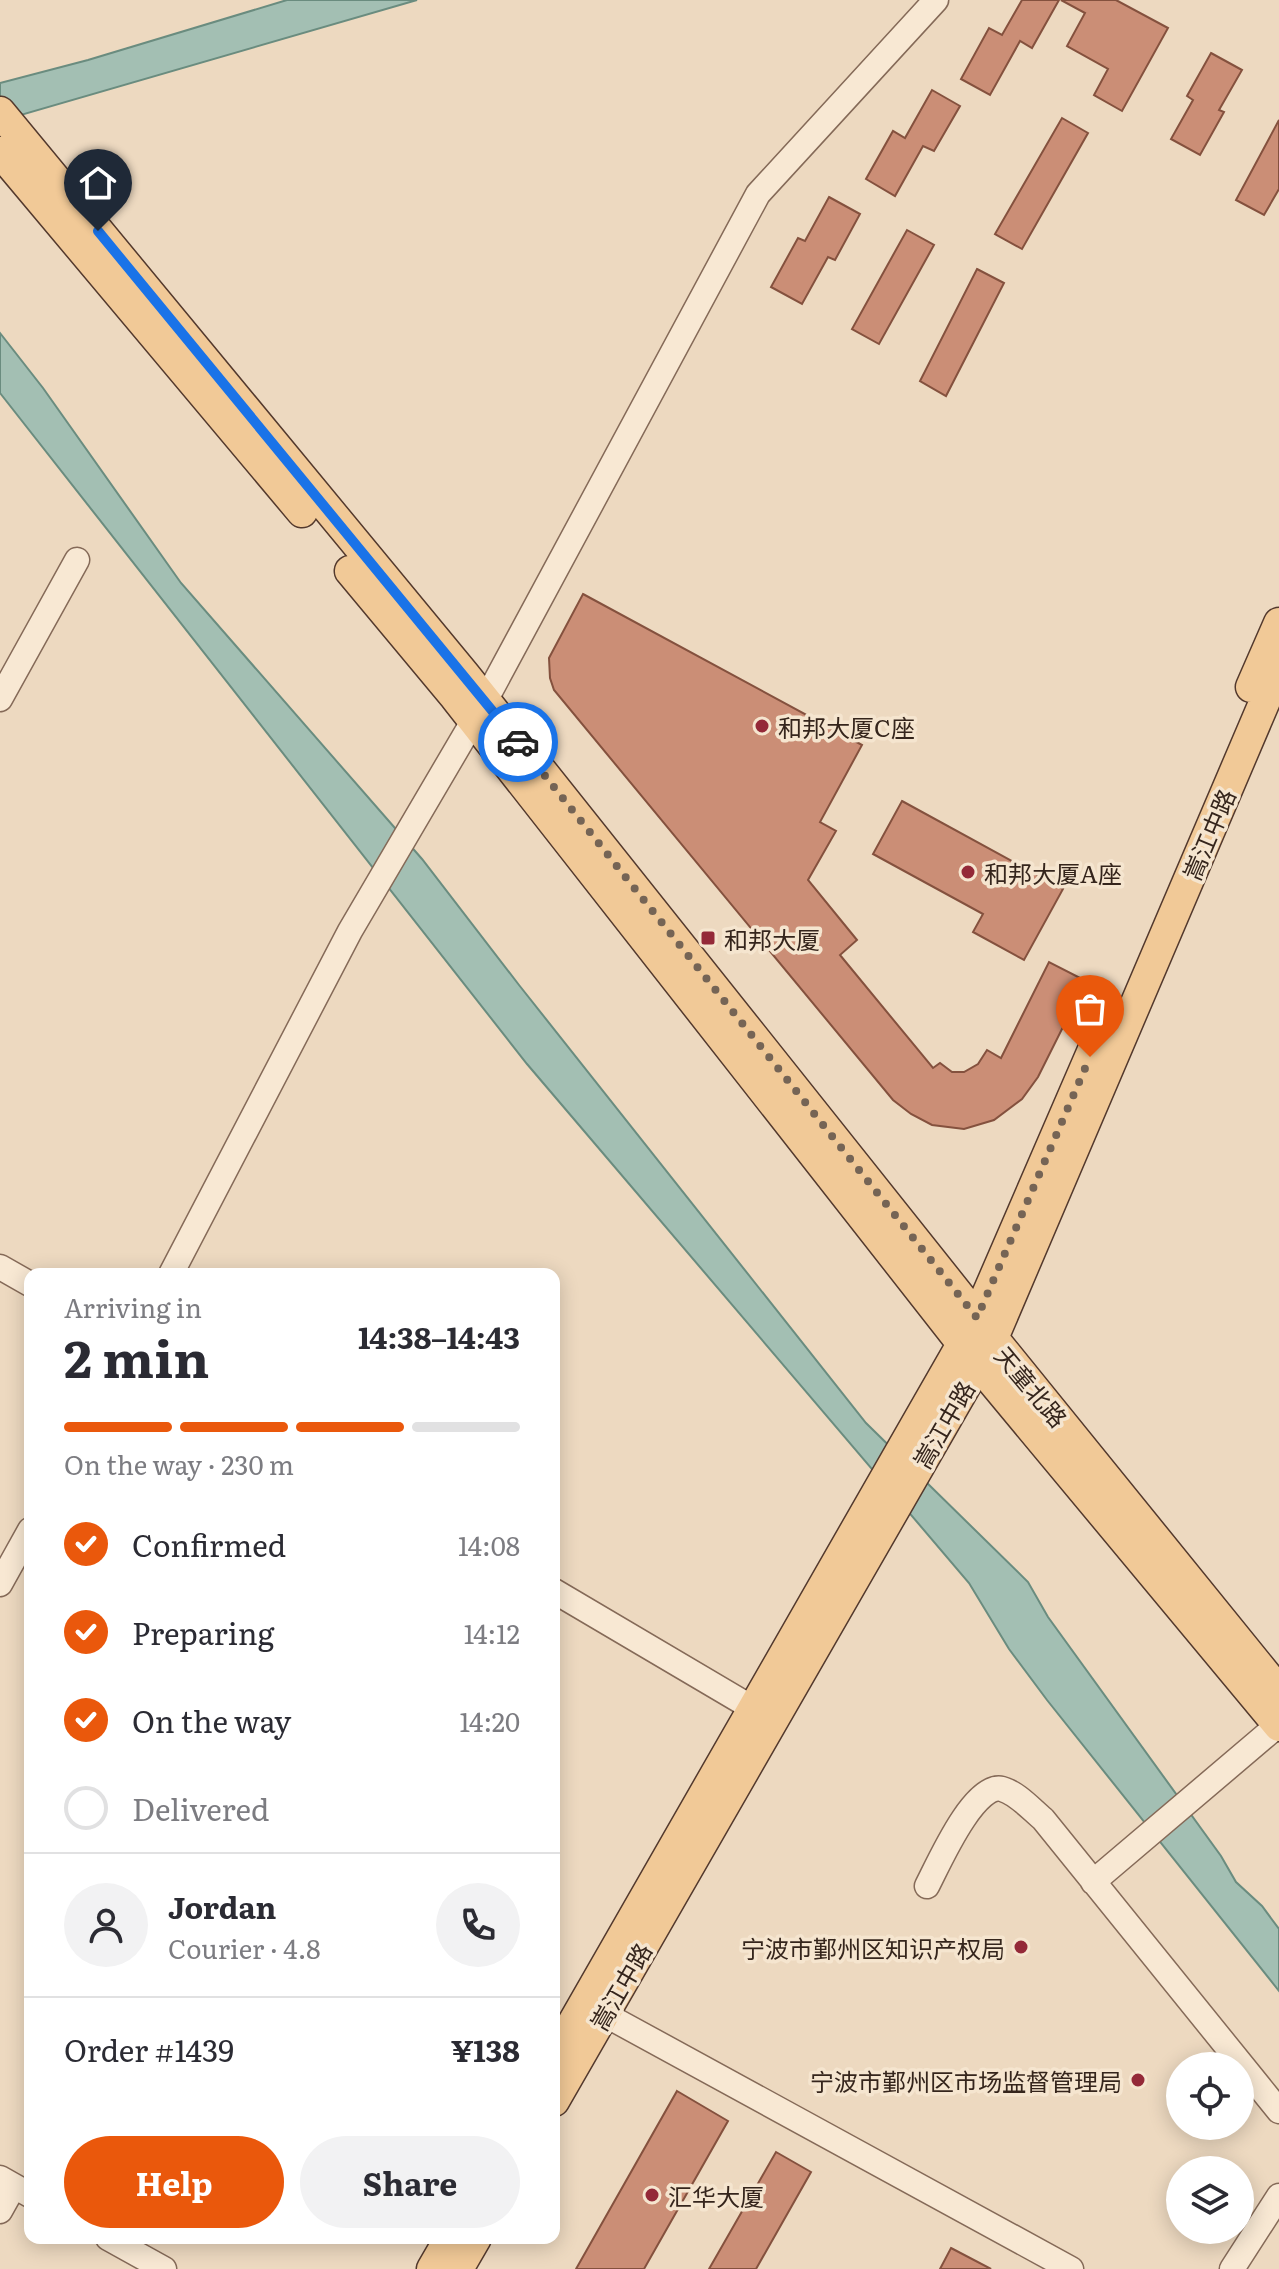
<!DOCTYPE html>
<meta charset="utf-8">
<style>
:root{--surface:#fff;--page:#f2f2f3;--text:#2b2b33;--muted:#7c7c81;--line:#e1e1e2;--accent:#ea580c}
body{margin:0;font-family:Literata,"Noto Sans SC",serif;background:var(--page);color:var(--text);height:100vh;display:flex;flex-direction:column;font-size:30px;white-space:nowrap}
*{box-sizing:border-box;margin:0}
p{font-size:26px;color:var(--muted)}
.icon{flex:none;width:44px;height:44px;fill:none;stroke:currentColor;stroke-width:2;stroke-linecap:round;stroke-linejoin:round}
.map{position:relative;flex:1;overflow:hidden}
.side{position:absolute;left:24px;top:1268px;width:536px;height:976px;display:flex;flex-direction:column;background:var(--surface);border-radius:16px;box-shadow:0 4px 20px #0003}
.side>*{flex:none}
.controls{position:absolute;left:1166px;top:2052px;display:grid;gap:16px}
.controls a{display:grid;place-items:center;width:88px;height:88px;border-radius:50%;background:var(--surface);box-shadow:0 4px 20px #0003;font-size:40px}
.pin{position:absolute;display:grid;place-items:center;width:68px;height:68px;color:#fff;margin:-82px -34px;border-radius:50% 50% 50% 0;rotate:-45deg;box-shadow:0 0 8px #0007}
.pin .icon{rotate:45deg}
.courier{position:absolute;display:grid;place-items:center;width:80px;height:80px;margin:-40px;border:6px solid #1a73e8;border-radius:50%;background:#fff;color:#222;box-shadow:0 2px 10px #0007}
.summary em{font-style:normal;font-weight:700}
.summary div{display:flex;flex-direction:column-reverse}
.summary{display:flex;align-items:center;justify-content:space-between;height:136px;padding:0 40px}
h1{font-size:52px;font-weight:700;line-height:60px}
.bar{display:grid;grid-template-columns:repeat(4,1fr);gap:12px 8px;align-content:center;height:96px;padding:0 40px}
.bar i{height:10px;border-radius:6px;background:var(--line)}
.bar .on{background:var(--accent)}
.bar p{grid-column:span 4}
.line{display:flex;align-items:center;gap:20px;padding:0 40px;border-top:2px solid var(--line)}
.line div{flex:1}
.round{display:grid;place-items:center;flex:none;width:84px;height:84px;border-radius:42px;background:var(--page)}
ol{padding:0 40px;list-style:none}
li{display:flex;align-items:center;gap:24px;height:88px}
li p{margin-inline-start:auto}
li .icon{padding:8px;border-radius:50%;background:var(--accent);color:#fff;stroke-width:4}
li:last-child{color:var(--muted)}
li i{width:44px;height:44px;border:4px solid var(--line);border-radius:50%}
.action{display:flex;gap:16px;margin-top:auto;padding:16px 40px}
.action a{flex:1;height:92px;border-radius:48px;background:var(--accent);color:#fff;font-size:32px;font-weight:700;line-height:92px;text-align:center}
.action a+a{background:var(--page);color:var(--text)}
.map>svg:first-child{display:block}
</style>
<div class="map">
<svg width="1279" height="2269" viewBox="0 0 1279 2269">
<rect width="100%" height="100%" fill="#edd9c0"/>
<path fill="#a3bfb3" stroke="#6a8c7f" stroke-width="2" d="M287,0H417L0,121V83L88,60Z
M0,333L43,388L181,583L422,859L519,985L866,1423L1028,1582L1048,1617L1221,1856L1236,1882L1262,1906L1279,1929V1991L1047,1700L1009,1649L969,1583L527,1064L0,393Z"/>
<path fill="#cb8e76" stroke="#84513e" stroke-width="2" d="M1022,0H1059L1032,48L1020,41L990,95L961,79L989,28L1002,35Z
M1061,0H1116L1168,28L1122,111L1094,95L1108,69L1067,46L1085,13Z
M1211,53L1242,70L1219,110L1224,112L1200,155L1171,139L1193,100L1187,96Z
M932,90L960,106L934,151L923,146L895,196L866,179L893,131L905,138Z
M1062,118L1088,133L1022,249L995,234Z
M1279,120V189L1264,215L1236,200Z
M829,197L860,214L835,260L828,257L802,304L771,287L798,238L805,241Z
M907,230L934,245L879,344L852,329Z
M977,269L1004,283L946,396L920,381Z
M583,594L862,745L820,822L836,831L808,880L857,940L840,955L933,1068L940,1063L952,1072H964L978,1064L987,1050L1001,1058L1049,962L1086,981L1038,1077L1022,1099L994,1120L964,1129L932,1125L911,1114L893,1100L554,690L550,678L549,658Z
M902,801L1063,889L1024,960L973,932L983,914L873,854Z
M677,2091L728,2121L644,2269H576Z
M776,2152L811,2172L756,2269H709Z
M951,2248L991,2269H940Z"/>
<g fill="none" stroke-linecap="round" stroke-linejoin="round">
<g stroke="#856a58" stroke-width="27">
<path id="minor" d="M0,699L77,560
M0,1267L30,1284
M171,1274L350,931L485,701L758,194L936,0
M0,1584L30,1530
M554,1591L766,1716
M1093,1882L1278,1725
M927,1886C938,1865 974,1782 1002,1789C1017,1793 1031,1809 1043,1819L1279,2111
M604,2014L1071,2269
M0,2178L30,2195
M0,2211L14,2186
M108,2238L164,2269
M1232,2269L1279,2196"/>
</g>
<g stroke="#53392d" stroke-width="33">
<path id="major" d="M0,112L465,675L993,1338L1279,1691
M0,152L302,512
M350,571L455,697L978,1364L1279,1726
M1251,687L1279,623
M554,2056L977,1318L1099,1036
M554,2101L993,1338L1279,668
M432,2269L450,2238
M458,2269L476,2238"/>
</g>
<use href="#minor" stroke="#f8e8d3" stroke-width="24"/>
<use href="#major" stroke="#f1c997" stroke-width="30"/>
</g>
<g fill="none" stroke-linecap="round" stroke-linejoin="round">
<path stroke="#756455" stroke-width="8" stroke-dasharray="0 14.4" d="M518,742L977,1318L1090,1057"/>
<path stroke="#1a73e8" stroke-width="10" d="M98,231L518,742"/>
</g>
<g fill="#942938" stroke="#f5e5cf" stroke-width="3">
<circle cx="762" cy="726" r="8"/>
<circle cx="968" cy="872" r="8"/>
<rect x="700" y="930" width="16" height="16" rx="4"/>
<circle cx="1021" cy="1947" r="8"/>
<circle cx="1138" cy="2080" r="8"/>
<circle cx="652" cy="2195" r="8"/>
</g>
<g text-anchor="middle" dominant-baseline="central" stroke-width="7" stroke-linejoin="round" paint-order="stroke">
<g font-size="24" fill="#35251c" stroke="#f5e5cf" text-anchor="start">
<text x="778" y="726">和邦大厦C座</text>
<text x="984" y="872">和邦大厦A座</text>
<text x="724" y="938">和邦大厦</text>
<text x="1005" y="1947" text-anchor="end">宁波市鄞州区知识产权局</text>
<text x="1122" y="2080" text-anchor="end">宁波市鄞州区市场监督管理局</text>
<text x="668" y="2195">汇华大厦</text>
</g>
<g font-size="24" fill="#35251c" stroke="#f5e5cf">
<text transform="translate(1208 834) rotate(-67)">嵩江中路</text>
<text transform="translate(1032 1386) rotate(50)">天童北路</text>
<text transform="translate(943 1424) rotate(-60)">嵩江中路</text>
<text transform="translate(620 1986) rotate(-60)">嵩江中路</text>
</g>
</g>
</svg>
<div class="controls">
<a><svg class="icon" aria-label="locate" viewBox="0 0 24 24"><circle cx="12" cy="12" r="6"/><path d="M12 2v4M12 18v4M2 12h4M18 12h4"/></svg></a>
<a><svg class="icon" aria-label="layers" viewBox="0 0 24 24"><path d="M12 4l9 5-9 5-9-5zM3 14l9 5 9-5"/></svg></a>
</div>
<div class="pin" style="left:1090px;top:1057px;background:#ea580c"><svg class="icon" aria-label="bag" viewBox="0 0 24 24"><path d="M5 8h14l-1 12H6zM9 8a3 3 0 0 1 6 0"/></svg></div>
<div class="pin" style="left:98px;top:231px;background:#1f2937"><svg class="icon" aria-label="home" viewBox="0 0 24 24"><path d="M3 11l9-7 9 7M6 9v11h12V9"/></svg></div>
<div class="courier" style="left:518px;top:742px"><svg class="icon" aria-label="car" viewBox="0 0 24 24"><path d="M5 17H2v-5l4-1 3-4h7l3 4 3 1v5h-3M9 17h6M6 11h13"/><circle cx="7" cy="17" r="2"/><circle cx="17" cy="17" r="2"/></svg></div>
<section class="side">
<div class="summary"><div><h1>2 min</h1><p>Arriving in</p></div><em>14:38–14:43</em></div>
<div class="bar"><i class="on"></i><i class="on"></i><i class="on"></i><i></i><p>On the way · 230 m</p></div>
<ol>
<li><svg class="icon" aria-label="check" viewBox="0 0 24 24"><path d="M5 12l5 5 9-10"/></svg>Confirmed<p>14:08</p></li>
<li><svg class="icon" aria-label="check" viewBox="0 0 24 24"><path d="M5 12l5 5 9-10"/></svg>Preparing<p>14:12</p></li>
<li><svg class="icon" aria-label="check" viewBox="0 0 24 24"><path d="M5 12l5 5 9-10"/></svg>On the way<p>14:20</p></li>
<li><i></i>Delivered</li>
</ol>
<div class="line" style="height:144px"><a class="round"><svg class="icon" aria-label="person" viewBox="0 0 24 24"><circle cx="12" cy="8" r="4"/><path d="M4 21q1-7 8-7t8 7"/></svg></a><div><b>Jordan</b><p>Courier · 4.8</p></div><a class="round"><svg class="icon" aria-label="phone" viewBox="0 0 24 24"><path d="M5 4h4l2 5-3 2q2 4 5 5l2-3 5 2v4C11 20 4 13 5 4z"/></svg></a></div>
<div class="line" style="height:104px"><div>Order #1439</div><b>¥138</b></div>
<div class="action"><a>Help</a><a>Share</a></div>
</section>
</div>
